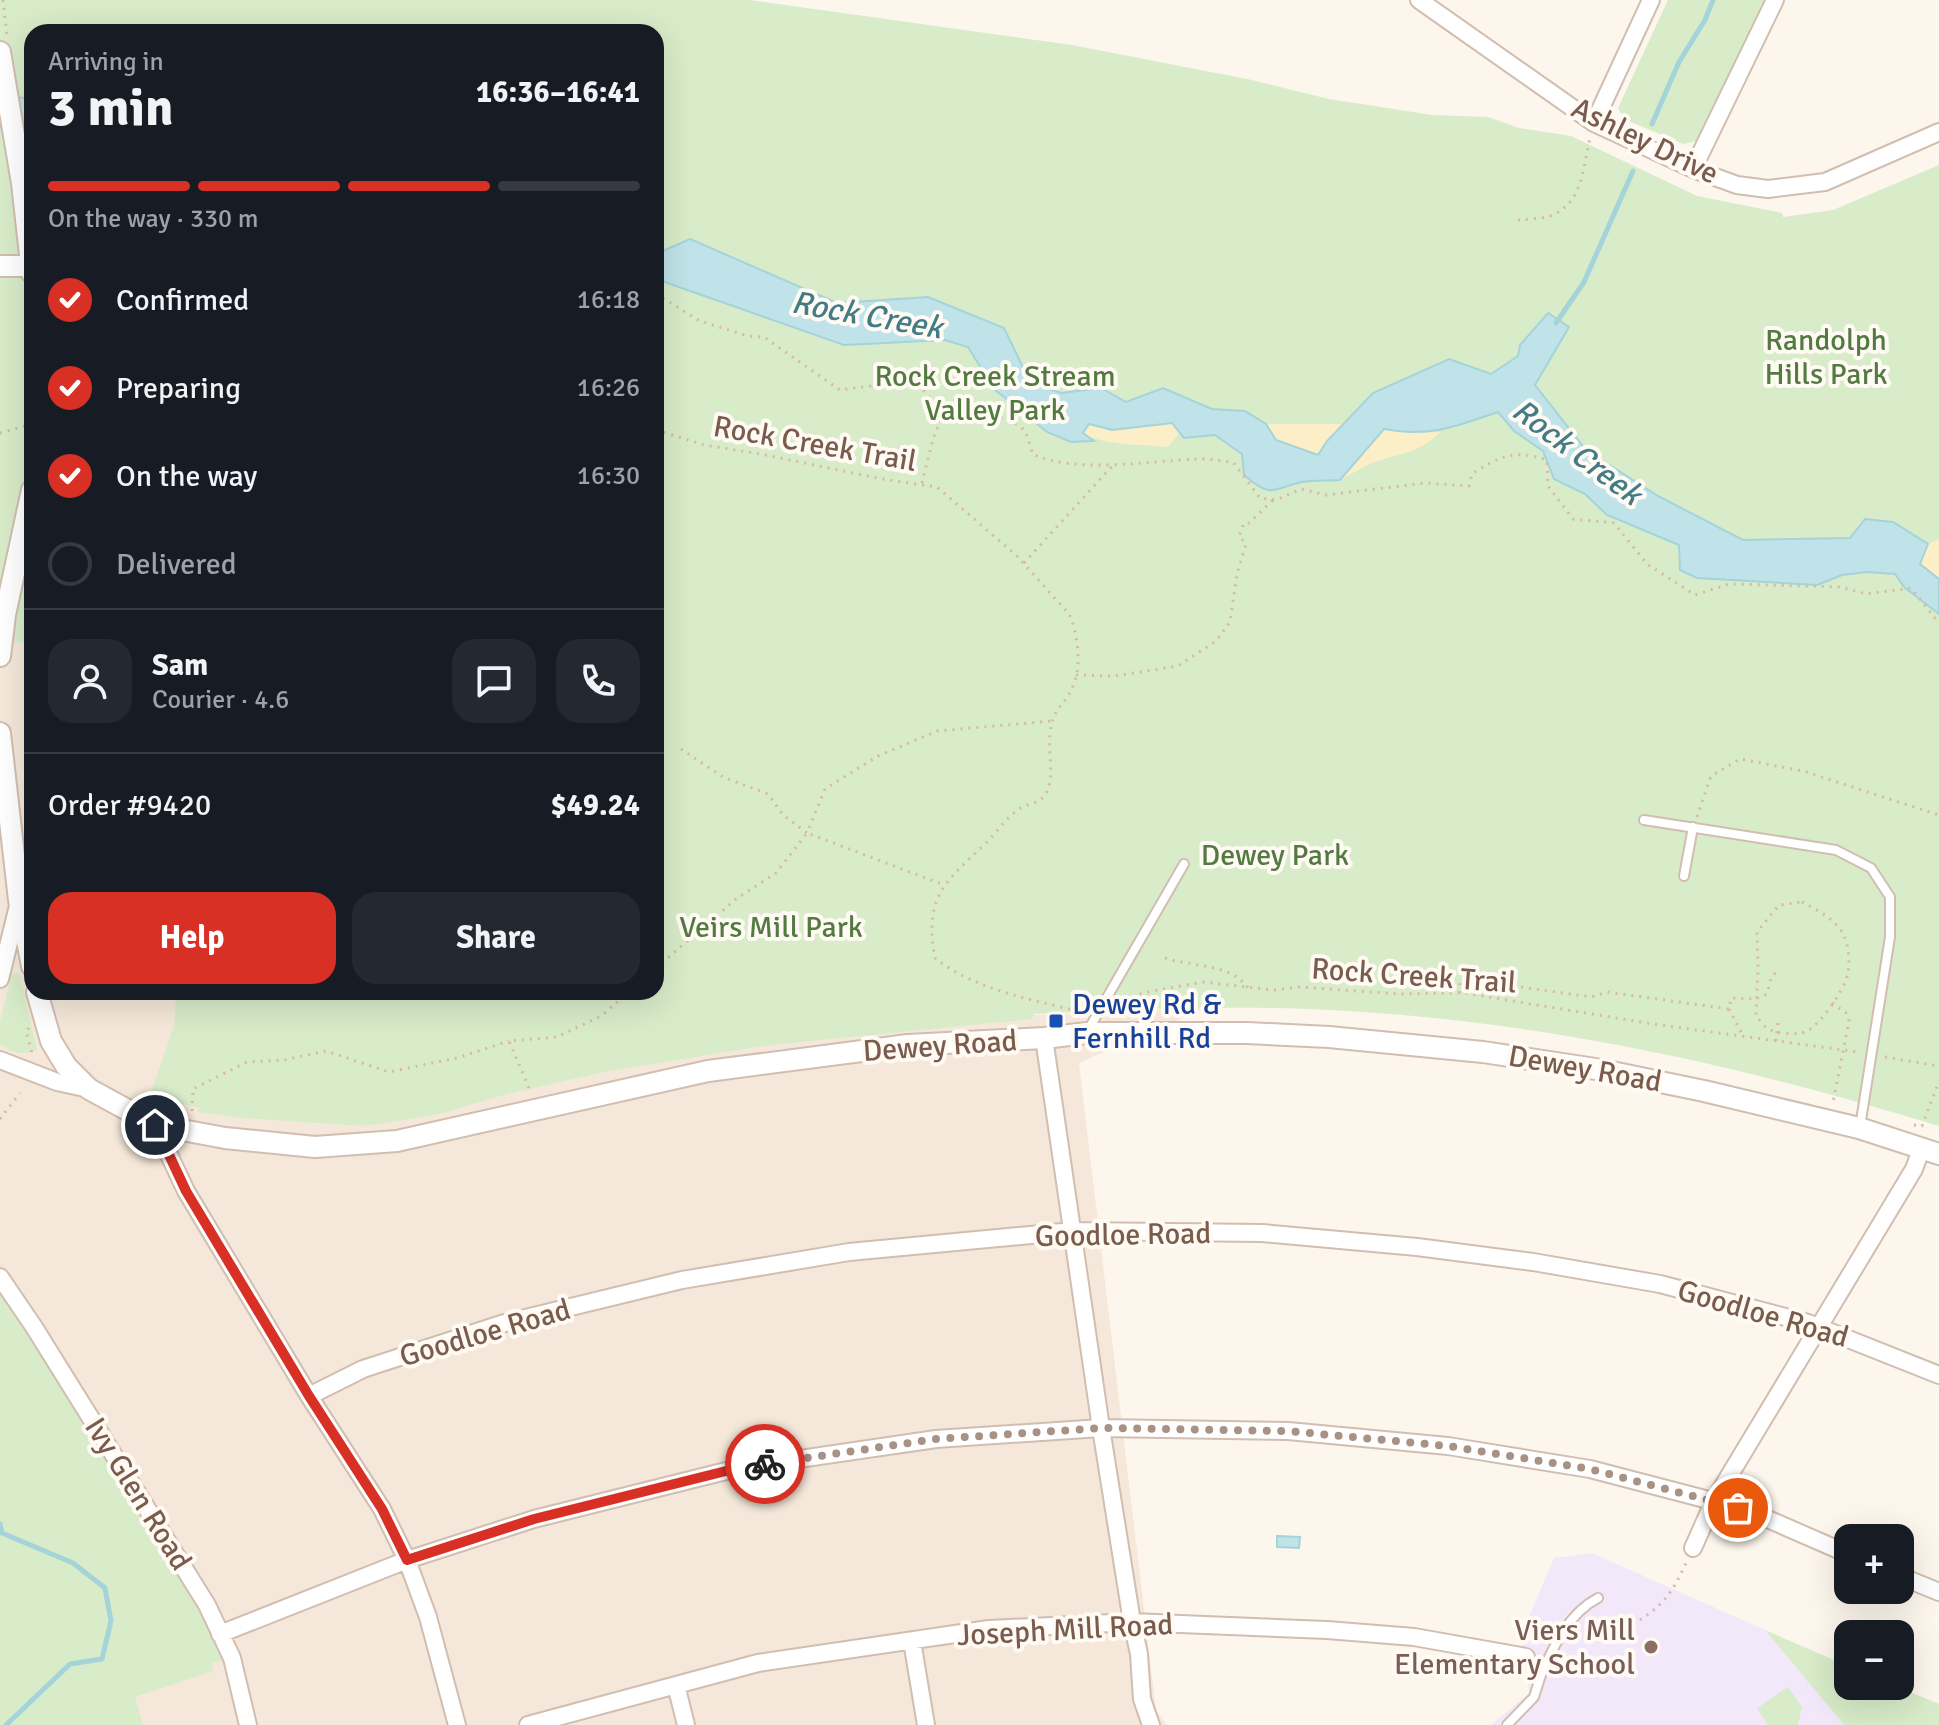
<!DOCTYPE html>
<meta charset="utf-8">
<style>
:root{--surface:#171b24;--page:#242831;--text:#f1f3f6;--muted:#9ea1a6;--line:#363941;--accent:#d93025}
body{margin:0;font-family:Signika,sans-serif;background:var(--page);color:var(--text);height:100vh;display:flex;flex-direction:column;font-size:30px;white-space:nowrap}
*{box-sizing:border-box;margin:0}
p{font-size:26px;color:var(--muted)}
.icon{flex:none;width:44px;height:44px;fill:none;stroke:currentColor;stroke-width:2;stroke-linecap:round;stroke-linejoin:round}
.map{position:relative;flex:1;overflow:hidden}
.panel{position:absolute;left:24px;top:24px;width:640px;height:976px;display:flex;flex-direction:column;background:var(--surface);border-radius:24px;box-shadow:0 8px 32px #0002}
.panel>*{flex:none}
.fabs{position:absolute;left:1834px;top:1524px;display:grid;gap:16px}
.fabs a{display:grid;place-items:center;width:80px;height:80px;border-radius:16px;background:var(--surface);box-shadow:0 8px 32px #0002;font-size:40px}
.pin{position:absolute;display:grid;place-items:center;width:68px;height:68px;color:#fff;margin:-34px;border:4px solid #fff;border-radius:50%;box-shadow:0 2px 8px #0007}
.courier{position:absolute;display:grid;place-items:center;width:80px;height:80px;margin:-40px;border:6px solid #d93025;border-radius:50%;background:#fff;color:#222;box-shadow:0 2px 10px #0007}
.head em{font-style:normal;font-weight:700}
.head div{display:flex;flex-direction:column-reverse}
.head{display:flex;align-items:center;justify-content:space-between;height:136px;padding:0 24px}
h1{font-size:52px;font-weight:700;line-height:60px}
.bar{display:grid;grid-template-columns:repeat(4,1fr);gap:12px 8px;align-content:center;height:96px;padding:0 24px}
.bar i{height:10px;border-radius:6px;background:var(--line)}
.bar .selected{background:var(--accent)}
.bar p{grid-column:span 4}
.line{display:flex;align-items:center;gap:20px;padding:0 24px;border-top:2px solid var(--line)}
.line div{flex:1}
.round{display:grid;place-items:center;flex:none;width:84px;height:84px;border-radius:24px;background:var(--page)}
ol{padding:0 24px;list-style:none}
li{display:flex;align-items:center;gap:24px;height:88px}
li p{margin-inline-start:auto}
li .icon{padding:8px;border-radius:50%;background:var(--accent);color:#fff;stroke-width:4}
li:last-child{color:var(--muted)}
li i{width:44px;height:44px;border:4px solid var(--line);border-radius:50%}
.primary-button{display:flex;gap:16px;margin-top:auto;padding:16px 24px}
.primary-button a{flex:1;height:92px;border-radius:24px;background:var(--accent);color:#fff;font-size:32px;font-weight:700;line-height:92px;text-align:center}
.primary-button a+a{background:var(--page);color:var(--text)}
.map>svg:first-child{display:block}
</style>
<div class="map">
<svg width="1939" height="1725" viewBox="0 0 1939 1725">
<rect width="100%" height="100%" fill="#fdf6ec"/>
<path fill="#f5e8da" d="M0,642L32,643V992H176L174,1025L153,1091L433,1113L587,1074L706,1051L1009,1016L1208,1007L1079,1063L1156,1710L1167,1725H134L128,1699L214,1670L0,1314Z"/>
<path fill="#f3e8fa" d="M1592,1553L1765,1630L1844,1725H1491L1529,1693L1526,1657L1520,1638L1554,1558Z"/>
<path fill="#d8ecc9" d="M0,0H749L1072,45L1252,80L1329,99L1432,115L1488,117L1519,128L1571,136L1697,196L1782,213L1783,217L1833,210L1939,165V1126C1735,1063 1522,1017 1308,1009C1217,1006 1125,1009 1035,1014L1032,1019L771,1045L609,1071L504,1095L436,1115L364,1126L242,1118L198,1112L199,1108L150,1096L174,1025L176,992H656V32H32V643L0,642Z
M1668,0H1764L1697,141L1683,144L1624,119L1618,108Z
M16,972L20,975L37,1050C22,1056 13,1053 0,1044V1021L12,974Z
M0,1277L232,1658L211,1663L214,1671L135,1697L143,1725H0Z
M1765,1630L1848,1666V1686H1896L1939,1704V1725H1844Z
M1788,1687L1802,1707L1798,1725H1768L1757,1708Z"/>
<path fill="#fcefc7" d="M1172,423L1181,431L1168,447C1143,444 1101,446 1081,432L1089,424L1112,430Z
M1266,424H1346L1327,441L1319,455L1276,440Z
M1384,429L1405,433L1440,432C1418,455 1397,453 1370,464C1359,469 1350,475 1340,480Z
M1939,539V579L1920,564L1928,544Z"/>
<path fill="#bfe3e8" stroke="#a5d3da" stroke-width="2" d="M0,93L32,100V131L0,128Z
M690,239L837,303L928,297L1004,328L1031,384L1062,393L1101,388L1126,402L1163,388L1212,409L1245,411L1266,424L1276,440L1318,455L1327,441L1373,393L1449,359L1491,374L1518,356L1520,345L1548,313L1569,327L1535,385L1586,450L1658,496L1743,540L1850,538L1865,519L1893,522L1928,544L1920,564L1939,579V614L1904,587L1895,574L1867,572L1842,575L1817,585L1697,578L1680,570L1679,545L1607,515L1585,494L1554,479L1543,451L1514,431L1498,412C1457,426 1429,438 1384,429L1340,480C1328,481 1314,480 1302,482C1271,489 1272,499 1244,475L1242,454L1215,435L1184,438L1172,423L1112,430L1089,424L1083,433L1094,441L1071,442L1047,432L994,389L968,347L945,340L844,345L656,279V249L663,251Z
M1277,1536L1300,1537L1299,1548L1277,1547Z"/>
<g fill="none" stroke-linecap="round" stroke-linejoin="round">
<path stroke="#a5d3da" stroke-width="5" d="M1652,124L1679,62L1705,20L1713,0
M1556,323L1584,282L1633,171
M0,1524L2,1533L73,1563L105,1588L111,1621L102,1659L70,1664L6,1725"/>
<g stroke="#d1beb0" stroke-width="12">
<path id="service" d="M1644,820L1836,850L1871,868L1890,897V937L1860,1127
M1684,876L1693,827
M1087,1032L1184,864
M1541,1675C1554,1645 1569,1613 1598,1598
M1507,1725L1534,1697L1541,1675L1526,1657"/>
</g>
<g stroke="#d1beb0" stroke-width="20">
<path id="minor" d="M1419,0L1594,123L1693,169L1737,185L1768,189L1825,182L1939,132
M1594,123L1651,0
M1693,169L1775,0
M0,979L19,902
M1044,1038L1101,1428L1132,1622L1139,1654L1142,1699L1151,1725
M0,1060L57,1082L89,1089
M155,1125L186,1191L309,1396L382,1509L407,1560L428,1617L457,1725
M0,1277L34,1327L207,1605L232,1658L248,1725
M309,1396L363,1369L501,1324L682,1280L849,1252L1073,1231L1262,1233L1417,1247L1533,1262L1660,1284L1808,1323L1939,1375
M1693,1548L1714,1501L1914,1169L1922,1147
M1900,1576L1939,1592
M220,1634L407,1560L534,1519L738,1468L936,1439L1101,1428L1288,1431L1448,1446L1590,1469L1747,1510L1848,1554
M912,1641L926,1725
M676,1685L686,1725
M528,1725L758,1663L989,1629L1132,1622L1327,1630L1414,1637L1526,1657"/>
</g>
<g stroke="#d1beb0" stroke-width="24">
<path id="tertiary" d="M0,52L22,183L32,273
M0,266H31
M0,656L5,615L32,490
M0,733L19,900L32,966
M37,992L51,1041L66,1066L89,1089L155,1125L225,1138L315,1147L397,1141L708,1071L908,1045L1044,1038L1087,1033H1247L1329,1037L1483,1052L1602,1070L1704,1091L1859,1128L1939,1154"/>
</g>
<path stroke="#d9b8a5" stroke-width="3" stroke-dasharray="2 6" stroke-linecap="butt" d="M3,0L7,36
M1518,220C1528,219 1541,219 1550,216C1583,204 1583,167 1590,138
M656,294L700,321L748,336L764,337L840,390L871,386L903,372L918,384L943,413C965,412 1008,412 1024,430C1028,435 1030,447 1033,454C1073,474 1150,461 1195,459C1207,458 1220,461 1233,462L1260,498L1276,500L1301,489L1326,495L1425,483L1469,486L1472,474C1500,456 1514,449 1547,460L1548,486L1573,519L1614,523L1647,564L1695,595L1729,584L1840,587L1866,594L1911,588L1939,623
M656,430L704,445L761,454L882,479L937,487L1016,555L1069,614C1078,633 1082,666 1073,686C1065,707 1053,705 1050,734C1048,751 1054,774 1048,789C1042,806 1025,802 1015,812C1004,821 996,833 986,843C946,881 923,897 935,958C976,991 1035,1000 1085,1013
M0,433L32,424
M922,483L933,439L943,414
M1024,563L1113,465
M1076,675L1114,676L1178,666L1216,641L1230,622L1237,574L1246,544L1239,536L1244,523H1249L1273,500
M681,749L723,777L768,794L783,815L807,833L825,789L878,756L937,731L1052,721
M1697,817L1711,776L1740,759L1803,771L1939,815
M1802,902C1817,910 1836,919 1844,936C1849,947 1850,962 1848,973C1845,989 1820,1026 1805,1032C1798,1035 1776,1034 1769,1029C1764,1027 1760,1020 1756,1016L1758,967L1757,932L1779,905Z
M1165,958C1191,967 1231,963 1248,988
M656,968L736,899L776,873L807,833L944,885
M1459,993L1460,983L1471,980L1591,997L1607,992L1729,1009L1731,998L1755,999L1767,994L1771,978L1778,970
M1832,1003L1846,1013L1849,1021L1833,1102
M1729,1009L1742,1034
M1116,1015L1127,1002L1142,993L1203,982L1273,990L1300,987L1400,994L1464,993L1653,1024L1858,1052
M29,1028L26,1031L32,1053
M1776,1041L1778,1022
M1885,1057L1939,1066
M529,1088L509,1041L557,1037L601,1016L629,992
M192,1111L193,1089L247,1062L284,1060L326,1051L389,1072L457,1058L509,1041
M0,1119L20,1093
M1914,1125L1922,1126L1939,1081
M1633,1624C1662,1607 1672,1594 1686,1563"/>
<use href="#service" stroke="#fff" stroke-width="8"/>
<use href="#minor" stroke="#fff" stroke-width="16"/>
<use href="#tertiary" stroke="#fff" stroke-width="20"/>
</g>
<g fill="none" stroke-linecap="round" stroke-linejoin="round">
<path stroke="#a89285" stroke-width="8" stroke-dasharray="0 14.4" d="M765,1464L936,1439L1101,1428L1288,1431L1448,1446L1590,1469L1738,1508"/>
<path stroke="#d93025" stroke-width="10" d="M155,1125L186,1191L309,1396L382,1509L407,1560L534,1519L738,1468L765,1464"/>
</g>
<rect fill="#1a4fb4" stroke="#fffaf3" stroke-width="3" x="1048" y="1013" width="16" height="16" rx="4"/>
<circle fill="#8d6e63" stroke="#fffaf3" stroke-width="3" cx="1651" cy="1647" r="8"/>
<g text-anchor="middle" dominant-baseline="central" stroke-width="8" stroke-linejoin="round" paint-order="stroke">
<g font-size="30" fill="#7a5c4d" stroke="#fffaf3">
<text transform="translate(1645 141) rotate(26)">Ashley Drive</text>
<text transform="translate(815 444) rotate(10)">Rock Creek Trail</text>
<text transform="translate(1414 976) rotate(4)">Rock Creek Trail</text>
<text transform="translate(940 1046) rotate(-4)">Dewey Road</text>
<text transform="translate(1585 1069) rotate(10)">Dewey Road</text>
<text transform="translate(1123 1235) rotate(-1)">Goodloe Road</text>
<text transform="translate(1763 1314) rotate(16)">Goodloe Road</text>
<text transform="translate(485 1333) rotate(-16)">Goodloe Road</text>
<text transform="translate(138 1494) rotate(58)">Ivy Glen Road</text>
<text transform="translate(1065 1630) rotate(-3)">Joseph Mill Road</text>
</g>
<g font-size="30" fill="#537a41" stroke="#fffaf3">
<text x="1826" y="340">Randolph<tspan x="1826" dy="34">Hills Park</tspan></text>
<text x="995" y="376">Rock Creek Stream<tspan x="995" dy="34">Valley Park</tspan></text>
<text x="1275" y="855">Dewey Park</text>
<text x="771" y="927">Veirs Mill Park</text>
</g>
<g font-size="30" fill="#164399" stroke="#fffaf3" text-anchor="start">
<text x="1072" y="1004">Dewey Rd &amp;<tspan x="1072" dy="34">Fernhill Rd</tspan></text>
</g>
<g font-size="30" fill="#785e54" stroke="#fffaf3" text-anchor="end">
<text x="1635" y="1630">Viers Mill<tspan x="1635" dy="34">Elementary School</tspan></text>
</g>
<g font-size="32" font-style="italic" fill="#437c86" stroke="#fffaf3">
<text transform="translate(867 315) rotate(10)">Rock Creek</text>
<text transform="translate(1577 452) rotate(37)">Rock Creek</text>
</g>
</g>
</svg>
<div class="fabs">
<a>+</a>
<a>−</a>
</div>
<div class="pin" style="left:1738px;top:1508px;background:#ea580c"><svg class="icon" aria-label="bag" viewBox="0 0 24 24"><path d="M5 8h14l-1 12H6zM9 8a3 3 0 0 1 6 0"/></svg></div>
<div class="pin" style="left:155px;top:1125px;background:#1f2937"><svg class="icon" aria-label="home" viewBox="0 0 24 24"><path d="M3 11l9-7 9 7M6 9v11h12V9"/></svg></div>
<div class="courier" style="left:765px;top:1464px"><svg class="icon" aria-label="bike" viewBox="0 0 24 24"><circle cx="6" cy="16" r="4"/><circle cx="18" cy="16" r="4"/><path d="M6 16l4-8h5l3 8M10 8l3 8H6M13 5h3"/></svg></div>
<section class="panel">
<div class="head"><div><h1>3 min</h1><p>Arriving in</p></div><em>16:36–16:41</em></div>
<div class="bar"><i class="selected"></i><i class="selected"></i><i class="selected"></i><i></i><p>On the way · 330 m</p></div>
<ol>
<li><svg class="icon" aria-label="check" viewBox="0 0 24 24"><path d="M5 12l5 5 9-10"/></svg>Confirmed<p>16:18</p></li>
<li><svg class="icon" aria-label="check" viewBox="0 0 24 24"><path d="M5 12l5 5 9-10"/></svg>Preparing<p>16:26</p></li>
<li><svg class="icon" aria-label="check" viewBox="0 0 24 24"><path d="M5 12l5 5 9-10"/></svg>On the way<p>16:30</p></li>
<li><i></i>Delivered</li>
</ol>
<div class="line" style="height:144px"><a class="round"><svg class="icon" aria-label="person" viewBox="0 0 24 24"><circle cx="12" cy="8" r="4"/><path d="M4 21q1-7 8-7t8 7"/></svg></a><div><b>Sam</b><p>Courier · 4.6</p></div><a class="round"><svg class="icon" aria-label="chat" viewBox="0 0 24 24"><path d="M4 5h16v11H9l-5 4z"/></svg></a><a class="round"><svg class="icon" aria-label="phone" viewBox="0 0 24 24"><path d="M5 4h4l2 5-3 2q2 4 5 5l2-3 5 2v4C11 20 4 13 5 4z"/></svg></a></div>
<div class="line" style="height:104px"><div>Order #9420</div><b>$49.24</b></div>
<div class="primary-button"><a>Help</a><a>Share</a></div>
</section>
</div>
